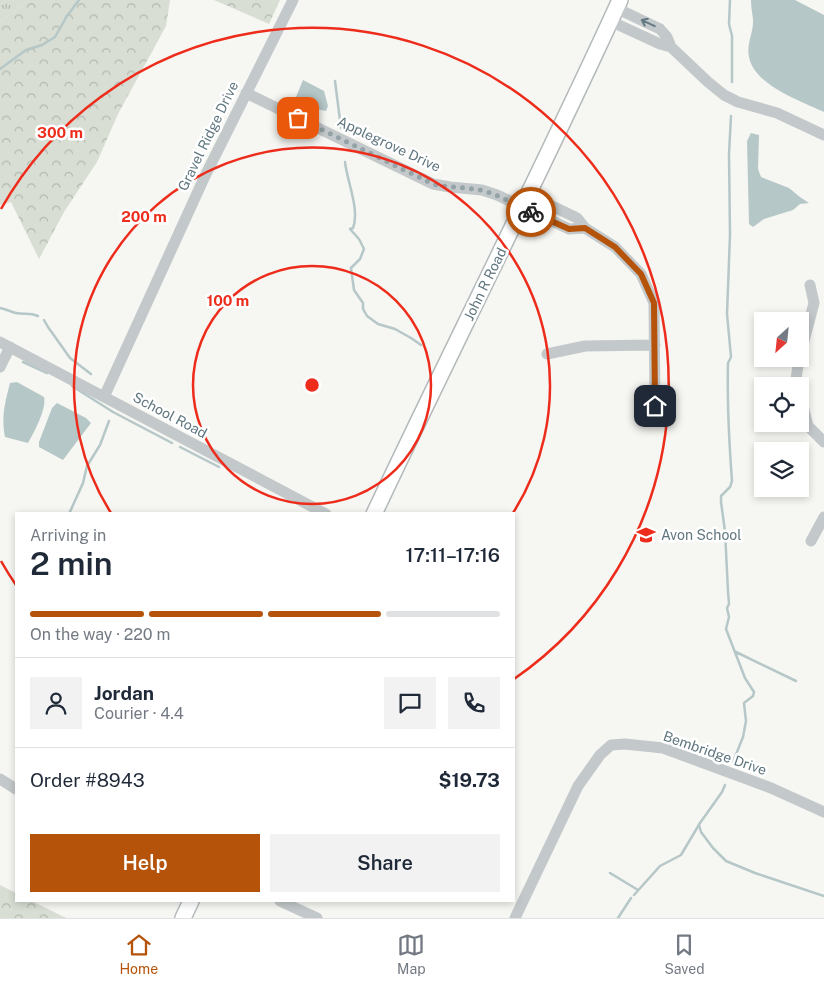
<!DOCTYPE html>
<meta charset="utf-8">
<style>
:root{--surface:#fff;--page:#f2f2f3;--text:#1f2937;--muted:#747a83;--line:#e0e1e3;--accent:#b45309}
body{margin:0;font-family:"Public Sans",sans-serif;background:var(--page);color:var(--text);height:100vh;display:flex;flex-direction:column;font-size:19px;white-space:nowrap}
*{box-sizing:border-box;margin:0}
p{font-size:16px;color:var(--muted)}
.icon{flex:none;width:28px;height:28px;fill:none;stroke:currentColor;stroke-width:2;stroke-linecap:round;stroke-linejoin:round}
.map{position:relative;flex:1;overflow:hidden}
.side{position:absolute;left:15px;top:512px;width:500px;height:390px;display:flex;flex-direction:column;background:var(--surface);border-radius:0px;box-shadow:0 2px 8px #0003}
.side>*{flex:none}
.needle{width:32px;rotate:207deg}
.controls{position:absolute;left:754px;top:312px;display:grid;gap:10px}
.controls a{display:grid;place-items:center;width:55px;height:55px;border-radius:0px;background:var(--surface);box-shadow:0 2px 8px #0003;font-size:25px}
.pin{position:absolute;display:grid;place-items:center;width:42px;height:42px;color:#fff;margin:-21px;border-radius:10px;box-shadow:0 2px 8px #0006}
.courier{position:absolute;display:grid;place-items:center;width:50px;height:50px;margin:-25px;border:4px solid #b45309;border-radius:50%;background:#fff;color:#222;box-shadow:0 1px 6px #0007}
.headline em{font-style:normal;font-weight:600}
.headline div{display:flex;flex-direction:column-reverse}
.headline{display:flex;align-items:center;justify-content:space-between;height:85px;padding:0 15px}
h1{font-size:32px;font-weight:600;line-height:38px}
.bar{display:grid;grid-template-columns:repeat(4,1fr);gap:8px 5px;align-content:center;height:60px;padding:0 15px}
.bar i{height:6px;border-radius:4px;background:var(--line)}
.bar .on{background:var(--accent)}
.bar p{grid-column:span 4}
.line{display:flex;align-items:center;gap:12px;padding:0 15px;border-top:1px solid var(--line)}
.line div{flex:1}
.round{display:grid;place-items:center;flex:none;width:52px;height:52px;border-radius:0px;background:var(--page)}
.primary-button{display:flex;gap:10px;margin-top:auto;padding:10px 15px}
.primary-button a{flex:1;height:58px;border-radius:0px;background:var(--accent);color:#fff;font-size:20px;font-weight:600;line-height:58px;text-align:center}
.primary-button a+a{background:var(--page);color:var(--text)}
.dock{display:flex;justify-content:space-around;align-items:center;height:70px;border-top:1px solid var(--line);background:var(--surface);font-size:14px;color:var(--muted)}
.dock a{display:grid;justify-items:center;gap:2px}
.dock .on{color:var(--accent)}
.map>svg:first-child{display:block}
</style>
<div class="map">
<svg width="824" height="918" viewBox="0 0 824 918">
<defs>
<pattern id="grass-tufts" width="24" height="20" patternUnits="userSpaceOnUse" patternTransform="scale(1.25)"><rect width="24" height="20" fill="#d8ded3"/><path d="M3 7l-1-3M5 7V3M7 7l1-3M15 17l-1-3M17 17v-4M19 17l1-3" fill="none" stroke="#b2b9b0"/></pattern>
<pattern id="forest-crowns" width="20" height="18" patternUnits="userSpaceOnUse" patternTransform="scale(1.25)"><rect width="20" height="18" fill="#d8ded3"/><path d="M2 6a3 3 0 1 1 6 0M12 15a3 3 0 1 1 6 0" fill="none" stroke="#b2b9b0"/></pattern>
</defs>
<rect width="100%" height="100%" fill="#f6f6f2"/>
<path fill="url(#grass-tufts)" d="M0,0H29L0,22Z"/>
<path fill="url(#forest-crowns)" d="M29,0H170L166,26L118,114L97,162L64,212L39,259L11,202L0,205V22Z
M214,0H280L269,24Z
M0,885L16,893V901H32L66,918H0Z"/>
<path fill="#b6c7c8" d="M751,0H795L824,15V112C801,101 754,85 749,57C746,44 754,32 753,19C752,12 751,7 751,0Z
M303,80L324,91L328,106L326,111L316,109L296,97Z
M751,133L759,135L758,169L761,177L789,188L800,197L809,203L800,204L793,210L764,219L753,227L749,224L747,141Z
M17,382L44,397C47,408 34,433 28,443L5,437C1,418 5,402 10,383Z
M57,403L86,418L91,423L63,460L39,447V442L52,408Z"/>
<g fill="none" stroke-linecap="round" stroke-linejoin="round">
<path stroke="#b6c7c8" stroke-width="2.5" d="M730,0L729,24L732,36V82
M0,69L26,50L42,45L55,37L67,16L79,0
M335,81L341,128
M731,116L729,154L730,235L727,314L731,357L728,363C727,402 729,441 732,481L730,487L721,496V502L725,531L728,591L729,604L727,608L729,617L726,629L745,678L754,692L753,696L744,703L746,721L743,737L733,762
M345,162C347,181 360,210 353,228L350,229L359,239L364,249L360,259L351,268L354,290L363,303V309L367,316L378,324L395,329L411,338L421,345
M0,308C6,309 11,312 16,313C24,315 29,312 38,316
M44,320L48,327L70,358L91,374
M23,362L47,373
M72,386L113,412L172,443
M180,447L219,467
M69,514L83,483L87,466L100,445L109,421
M736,652L796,681
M699,825L701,832L713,848L726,861L755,873L824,896
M610,873L638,890
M634,895L660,866L681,855L700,823L722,792L725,785
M618,918L631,898"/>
<g stroke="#b4babc" stroke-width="18">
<path id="major" d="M374,514C455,342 541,173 620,0
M183,918L191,901"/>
</g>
<path stroke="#c3c8ca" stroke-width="11" d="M616,8L660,29L667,37L671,47L708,82L724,95L738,102L777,113L824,135
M610,21L660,44L671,47
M246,93L433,184L450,187L482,190L497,195L569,229L585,228
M529,195L577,218L585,228L615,247L641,274L654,303L655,406
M0,342L326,514
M547,354L585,346L655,345
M800,356L814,303L810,285
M0,367L10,347
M798,386L796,379L799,359
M800,394L808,426L824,442
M104,397L205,176L293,0
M811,541L824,517
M0,779L16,789
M280,901L317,918
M515,918L578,786L600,755L611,745L625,744L663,748L771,788L824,812"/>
<use href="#major" stroke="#fff" stroke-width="15"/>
</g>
<defs><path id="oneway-shaft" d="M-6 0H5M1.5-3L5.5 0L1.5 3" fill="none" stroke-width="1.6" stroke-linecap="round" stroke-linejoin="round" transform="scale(1.25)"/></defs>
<use stroke="#647a83" href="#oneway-shaft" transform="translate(648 23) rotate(-155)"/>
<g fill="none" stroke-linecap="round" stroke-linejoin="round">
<path stroke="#94a3a7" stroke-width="5" stroke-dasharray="0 9" d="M298,118L433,184C449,188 465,187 480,190C499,194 514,205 531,212"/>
<path stroke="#b45309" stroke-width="6" d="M531,212L569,229L585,228L615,247L641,274L654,303L655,406"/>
</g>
<g fill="none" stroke="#ed2c1b" stroke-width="2.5">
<circle cx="312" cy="385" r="119"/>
<path d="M111 513A238 238 0 1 1 513 513"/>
<path d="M16 585A357 357 0 0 1 1 561M1 209A357 357 0 1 1 514 679"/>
</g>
<defs>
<g id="school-bare" transform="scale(1.5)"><path d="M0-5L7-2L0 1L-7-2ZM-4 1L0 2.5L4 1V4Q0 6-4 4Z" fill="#ed2c1b" stroke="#fff" stroke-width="2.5" paint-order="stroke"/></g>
</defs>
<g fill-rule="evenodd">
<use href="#school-bare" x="646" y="535"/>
</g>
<g text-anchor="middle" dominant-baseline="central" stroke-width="5" stroke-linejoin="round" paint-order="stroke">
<g font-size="14" fill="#5f767f" stroke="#fff">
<text transform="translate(208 136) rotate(-64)">Gravel Ridge Drive</text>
<text transform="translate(389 144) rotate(25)">Applegrove Drive</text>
<text transform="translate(485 284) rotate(-64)">John R Road</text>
<text transform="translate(170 415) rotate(28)">School Road</text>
<text transform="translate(715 753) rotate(19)">Bembridge Drive</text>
</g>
<g font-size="14" fill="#5f767f" stroke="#fff" text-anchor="start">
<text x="661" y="535">Avon School</text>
</g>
</g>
<circle cx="312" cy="385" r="8" fill="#ed2c1b" stroke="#fff" stroke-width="2.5"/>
<g font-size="15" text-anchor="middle" font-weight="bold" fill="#ed2c1b" stroke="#fff" stroke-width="5" stroke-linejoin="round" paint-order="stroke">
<text x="60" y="138">300 m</text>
<text x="144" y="222">200 m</text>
<text x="228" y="306">100 m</text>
</g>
</svg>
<div class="controls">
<a><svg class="needle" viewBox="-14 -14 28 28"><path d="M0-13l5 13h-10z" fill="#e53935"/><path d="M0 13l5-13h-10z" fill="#747a83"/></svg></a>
<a><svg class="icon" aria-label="locate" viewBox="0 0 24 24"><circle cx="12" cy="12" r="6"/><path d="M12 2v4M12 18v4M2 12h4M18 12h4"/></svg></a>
<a><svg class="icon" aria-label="layers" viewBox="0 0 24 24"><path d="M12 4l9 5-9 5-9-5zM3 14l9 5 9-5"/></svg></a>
</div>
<div class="pin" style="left:298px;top:118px;background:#ea580c"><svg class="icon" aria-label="bag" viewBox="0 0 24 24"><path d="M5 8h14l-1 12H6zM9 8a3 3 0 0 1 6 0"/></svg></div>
<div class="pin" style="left:655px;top:406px;background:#1f2937"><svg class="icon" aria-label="home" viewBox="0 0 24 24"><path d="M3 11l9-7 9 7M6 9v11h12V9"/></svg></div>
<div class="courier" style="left:531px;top:212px"><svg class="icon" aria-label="bike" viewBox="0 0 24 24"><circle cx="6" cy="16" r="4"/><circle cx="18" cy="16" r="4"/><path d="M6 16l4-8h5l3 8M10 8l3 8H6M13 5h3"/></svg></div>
<section class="side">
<div class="headline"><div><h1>2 min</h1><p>Arriving in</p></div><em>17:11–17:16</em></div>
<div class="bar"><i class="on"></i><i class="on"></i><i class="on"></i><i></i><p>On the way · 220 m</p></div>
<div class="line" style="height:90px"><a class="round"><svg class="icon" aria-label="person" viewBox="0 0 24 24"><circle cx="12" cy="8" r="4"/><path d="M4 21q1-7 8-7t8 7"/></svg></a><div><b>Jordan</b><p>Courier · 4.4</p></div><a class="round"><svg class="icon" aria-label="chat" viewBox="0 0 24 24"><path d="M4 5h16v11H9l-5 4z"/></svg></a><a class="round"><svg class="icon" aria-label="phone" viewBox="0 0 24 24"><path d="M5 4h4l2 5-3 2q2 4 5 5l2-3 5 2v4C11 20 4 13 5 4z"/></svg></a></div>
<div class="line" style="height:65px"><div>Order #8943</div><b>$19.73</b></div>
<div class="primary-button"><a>Help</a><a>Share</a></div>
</section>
</div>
<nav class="dock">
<a class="on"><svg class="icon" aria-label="home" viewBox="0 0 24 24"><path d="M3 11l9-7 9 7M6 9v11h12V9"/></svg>Home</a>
<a><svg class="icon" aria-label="map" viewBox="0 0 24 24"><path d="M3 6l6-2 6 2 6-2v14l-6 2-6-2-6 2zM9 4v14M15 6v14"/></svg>Map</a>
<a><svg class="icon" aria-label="saved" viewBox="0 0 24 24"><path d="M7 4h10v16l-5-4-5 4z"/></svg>Saved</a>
</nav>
